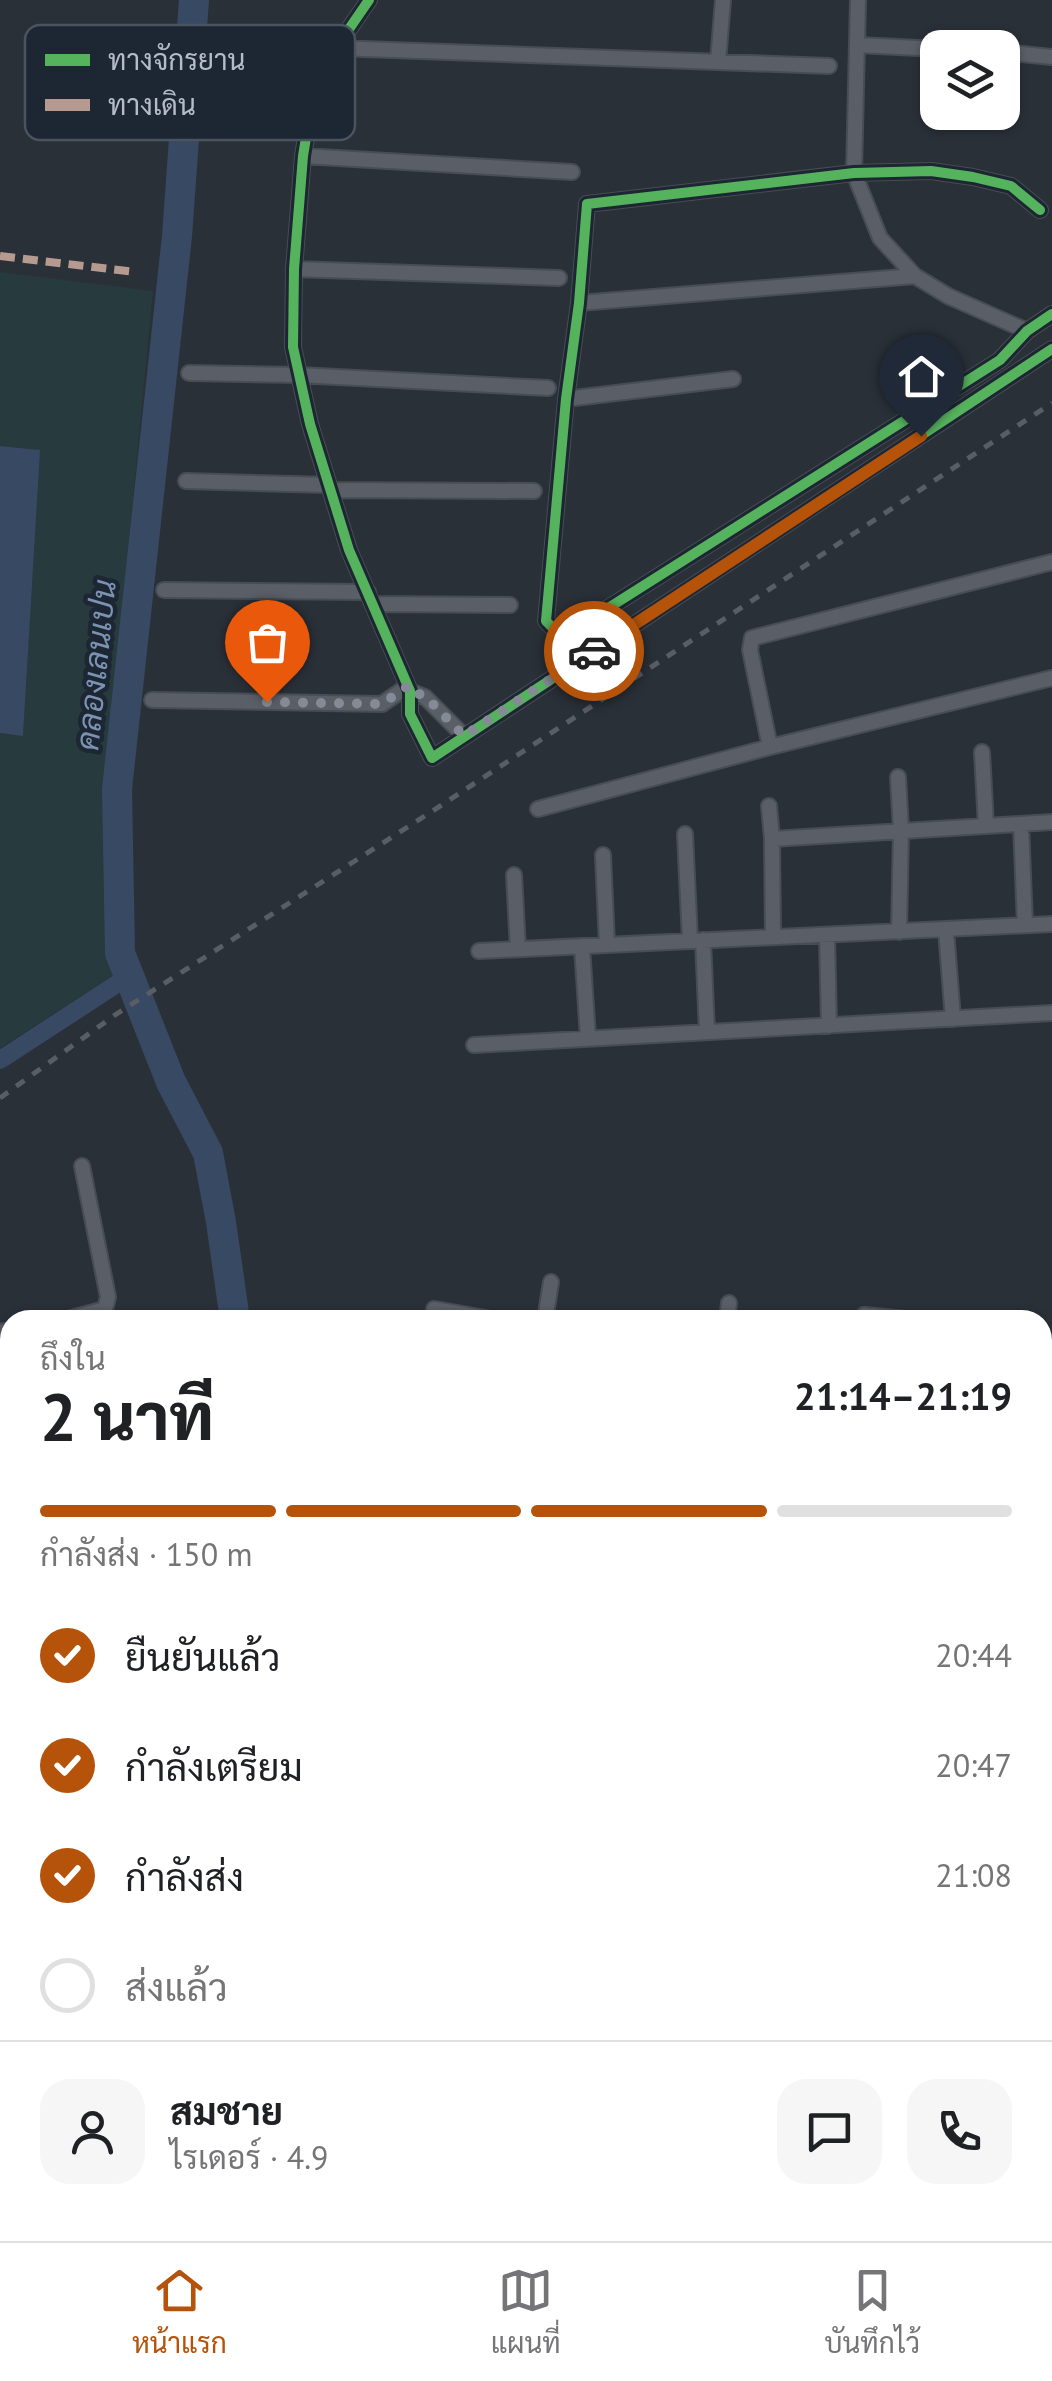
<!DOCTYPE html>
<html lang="th">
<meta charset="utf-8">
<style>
:root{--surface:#fff;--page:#f6f6f6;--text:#202124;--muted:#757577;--line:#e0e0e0;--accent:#b45309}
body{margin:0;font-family:"PT Sans",Sarabun,sans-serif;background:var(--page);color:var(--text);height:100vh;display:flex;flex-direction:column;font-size:38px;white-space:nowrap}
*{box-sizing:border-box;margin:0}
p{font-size:32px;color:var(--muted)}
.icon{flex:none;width:55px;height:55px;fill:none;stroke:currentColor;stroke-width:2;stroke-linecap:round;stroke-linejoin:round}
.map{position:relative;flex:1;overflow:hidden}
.drawer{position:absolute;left:0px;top:1310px;width:1052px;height:932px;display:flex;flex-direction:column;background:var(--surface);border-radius:30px 30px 0 0;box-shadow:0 2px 8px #0004}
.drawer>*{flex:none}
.controls{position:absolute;left:920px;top:30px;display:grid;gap:20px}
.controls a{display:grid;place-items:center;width:100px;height:100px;border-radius:20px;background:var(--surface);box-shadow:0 2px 8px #0004;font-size:50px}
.pin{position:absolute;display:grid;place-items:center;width:85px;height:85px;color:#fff;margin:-102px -42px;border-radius:50% 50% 50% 0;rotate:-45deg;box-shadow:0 0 10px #0007}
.pin .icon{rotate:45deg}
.courier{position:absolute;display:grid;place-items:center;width:100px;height:100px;margin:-50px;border:8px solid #b45309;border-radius:50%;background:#fff;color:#222;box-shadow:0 2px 12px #0007}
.headline em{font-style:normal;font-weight:800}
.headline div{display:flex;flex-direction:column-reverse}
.headline{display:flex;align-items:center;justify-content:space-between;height:170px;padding:0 40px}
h1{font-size:65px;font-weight:800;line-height:75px}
.bar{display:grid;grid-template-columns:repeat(4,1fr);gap:15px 10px;align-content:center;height:120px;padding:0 40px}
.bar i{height:12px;border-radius:8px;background:var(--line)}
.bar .on{background:var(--accent)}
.bar p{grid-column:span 4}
.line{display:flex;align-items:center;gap:25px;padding:0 40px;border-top:2px solid var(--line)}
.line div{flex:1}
.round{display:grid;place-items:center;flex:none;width:105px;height:105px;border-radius:30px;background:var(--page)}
ol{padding:0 40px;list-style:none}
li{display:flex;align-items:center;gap:30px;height:110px}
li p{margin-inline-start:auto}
li .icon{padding:10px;border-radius:50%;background:var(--accent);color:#fff;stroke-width:4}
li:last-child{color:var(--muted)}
li i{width:55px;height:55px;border:5px solid var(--line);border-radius:50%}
.menu{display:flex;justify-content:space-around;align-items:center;height:140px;border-top:2px solid var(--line);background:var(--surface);font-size:28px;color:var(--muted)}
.menu a{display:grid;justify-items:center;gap:5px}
.menu .on{color:var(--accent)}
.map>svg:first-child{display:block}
</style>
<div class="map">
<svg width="1052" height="2241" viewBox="0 0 1052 2241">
<rect width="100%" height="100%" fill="#2a3038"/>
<path fill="#273a3e" d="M0,272L153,291L112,718L106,849L114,975L0,1048V733L23,735L39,450L0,446Z"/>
<path fill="#384963" d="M0,446L40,450L23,736L0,733Z"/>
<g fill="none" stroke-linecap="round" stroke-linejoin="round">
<path stroke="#384963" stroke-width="18" d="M0,1060L129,976"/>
<path stroke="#384963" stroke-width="30" d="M194,0L177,236L117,789L120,953L171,1082L208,1153L221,1222L235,1320
M344,2232L345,2241"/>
<g stroke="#484c53" stroke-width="11">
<path id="lane" d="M0,1750L5,1781L10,1786
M1042,1828L1052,1832
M1042,1925L1052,1929
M1042,1987L1052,1990
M872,2232L883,2241"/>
</g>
<g stroke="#484c53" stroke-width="18">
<path id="street" d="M369,0L316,77L303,156L294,269L293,347L310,424L349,550L410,691V714L432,758L1052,349
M858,0L854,173L880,238L915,276L948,296L1027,331
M858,45L938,49
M336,48L829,66
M1002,52L1052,57
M718,62L723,0
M303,156L572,172
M1040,210L1011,186L973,177L931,171L854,173L587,204L579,303L566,399L546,621L556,631H572L1000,360L1027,331L1052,314
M294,269L559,278
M579,303L915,276
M189,373L299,375L548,388
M566,399L733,379
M186,481L329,485
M331,490L534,491
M164,590L368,592
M373,604L510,605
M410,691L425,697L464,736
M152,700L382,704L408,686
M770,747L750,650L752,638L1052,562
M982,752L986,826
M898,777L901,831L899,932
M769,806L772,839L773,937
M538,809L770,747L1052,678
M1021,824L1025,925
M685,834L690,941
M772,839L1052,822
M603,855L607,945
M514,875L518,949
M946,930L953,1019
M827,936L829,1026
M703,940L707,1032
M582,946L588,1038
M479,951L1052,924
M474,1045L1052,1013
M434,1309L497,1320
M864,1315L917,1320
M64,1320L105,1309L108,1297L82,1166
M545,1320L551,1282
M727,1320L729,1303
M0,1332L10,1330
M1042,1420L1052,1421
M1042,1535L1052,1536
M0,1562L10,1560
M1042,1661L1052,1663
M0,2031L10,2032
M0,2077L10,2080
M0,2137L10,2138
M329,2232V2241"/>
</g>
<g stroke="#484c53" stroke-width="24">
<path id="secondary" d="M1042,2146L1052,2139
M913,2241L924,2232"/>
</g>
<g stroke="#474c53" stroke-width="29">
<path id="highway" d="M1042,2201L1052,2193
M989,2241L1000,2232
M1022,2241L1033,2232"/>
</g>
<use href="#lane" stroke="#5a5e66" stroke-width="8"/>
<use href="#street" stroke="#5a5e66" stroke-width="14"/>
<use href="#secondary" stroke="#595d64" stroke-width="20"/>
<use href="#highway" stroke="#5a5d60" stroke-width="25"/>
<path stroke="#595d64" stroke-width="5" stroke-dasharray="10 10" stroke-linecap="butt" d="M0,1098L115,1015L431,812L1052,403"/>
<path stroke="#b69a8f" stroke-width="8" stroke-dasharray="15 8" stroke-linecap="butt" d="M0,256L135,272"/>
<g stroke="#1d2633" stroke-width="16">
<path id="cycleway" d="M369,0L316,77L303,156L294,269L293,347L310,424L349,550L410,691V714L432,758L1052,349
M1040,210L1011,186L973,177L931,171L854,173L587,204L579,303L566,399L546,621L556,631H572L1000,360L1027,331L1052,314"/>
</g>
<use href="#cycleway" stroke="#56b35d" stroke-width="10"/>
</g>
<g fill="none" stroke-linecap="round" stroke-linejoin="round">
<path stroke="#848b96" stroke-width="10" stroke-dasharray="0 18" d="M267,702L382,704L408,686L410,691L425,696L464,736L594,651"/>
<path stroke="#b45309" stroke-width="12" d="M594,651L921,436"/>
</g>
<g text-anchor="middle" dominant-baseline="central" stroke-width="9" stroke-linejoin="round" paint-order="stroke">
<g font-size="32" font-style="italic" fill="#7c92b1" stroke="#1d2633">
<text transform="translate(95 665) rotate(-84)">คลองเลนเปน</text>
</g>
</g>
<rect x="25" y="25" width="330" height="115" rx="15" fill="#1d2633" stroke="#4a5360" stroke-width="2.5"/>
<rect x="45" y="54" width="45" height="12" fill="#56b35d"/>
<rect x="45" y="99" width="45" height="12" fill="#b69a8f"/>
<g font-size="28" fill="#b4bcc9">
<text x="108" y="70">ทางจักรยาน</text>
<text x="108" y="115">ทางเดิน</text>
</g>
</svg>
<div class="controls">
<a><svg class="icon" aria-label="layers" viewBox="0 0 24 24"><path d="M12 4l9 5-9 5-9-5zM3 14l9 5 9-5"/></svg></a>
</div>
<div class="pin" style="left:267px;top:702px;background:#ea580c"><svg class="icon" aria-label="bag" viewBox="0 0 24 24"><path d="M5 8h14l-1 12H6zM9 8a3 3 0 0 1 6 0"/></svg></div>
<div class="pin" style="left:921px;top:436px;background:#1f2937"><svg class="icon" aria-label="home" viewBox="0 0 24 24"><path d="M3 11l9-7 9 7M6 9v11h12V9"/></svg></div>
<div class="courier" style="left:594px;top:651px"><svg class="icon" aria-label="car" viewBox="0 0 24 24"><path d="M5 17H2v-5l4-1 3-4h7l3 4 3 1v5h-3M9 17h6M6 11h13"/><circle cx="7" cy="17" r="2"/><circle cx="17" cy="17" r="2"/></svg></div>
<section class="drawer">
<div class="headline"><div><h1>2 นาที</h1><p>ถึงใน</p></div><em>21:14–21:19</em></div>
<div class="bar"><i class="on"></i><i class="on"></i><i class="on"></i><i></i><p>กำลังส่ง · 150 m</p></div>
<ol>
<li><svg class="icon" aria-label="check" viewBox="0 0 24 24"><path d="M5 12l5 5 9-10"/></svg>ยืนยันแล้ว<p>20:44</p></li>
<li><svg class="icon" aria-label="check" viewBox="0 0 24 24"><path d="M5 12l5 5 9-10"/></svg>กำลังเตรียม<p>20:47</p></li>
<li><svg class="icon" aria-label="check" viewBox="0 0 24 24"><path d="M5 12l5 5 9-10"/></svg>กำลังส่ง<p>21:08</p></li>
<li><i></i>ส่งแล้ว</li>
</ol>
<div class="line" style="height:180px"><a class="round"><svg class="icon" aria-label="person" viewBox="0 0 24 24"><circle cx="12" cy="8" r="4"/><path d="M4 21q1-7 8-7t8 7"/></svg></a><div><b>สมชาย</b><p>ไรเดอร์ · 4.9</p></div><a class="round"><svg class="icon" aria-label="chat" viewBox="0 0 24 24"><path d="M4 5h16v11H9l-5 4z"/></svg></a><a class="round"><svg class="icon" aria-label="phone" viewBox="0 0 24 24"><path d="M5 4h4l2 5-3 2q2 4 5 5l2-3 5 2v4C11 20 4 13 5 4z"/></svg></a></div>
</section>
</div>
<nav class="menu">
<a class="on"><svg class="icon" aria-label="home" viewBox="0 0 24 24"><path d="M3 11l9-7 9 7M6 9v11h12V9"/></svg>หน้าแรก</a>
<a><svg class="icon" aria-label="map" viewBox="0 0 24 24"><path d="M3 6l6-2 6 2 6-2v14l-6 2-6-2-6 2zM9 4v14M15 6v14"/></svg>แผนที่</a>
<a><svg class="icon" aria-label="saved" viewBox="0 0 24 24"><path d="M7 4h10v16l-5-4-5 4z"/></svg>บันทึกไว้</a>
</nav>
